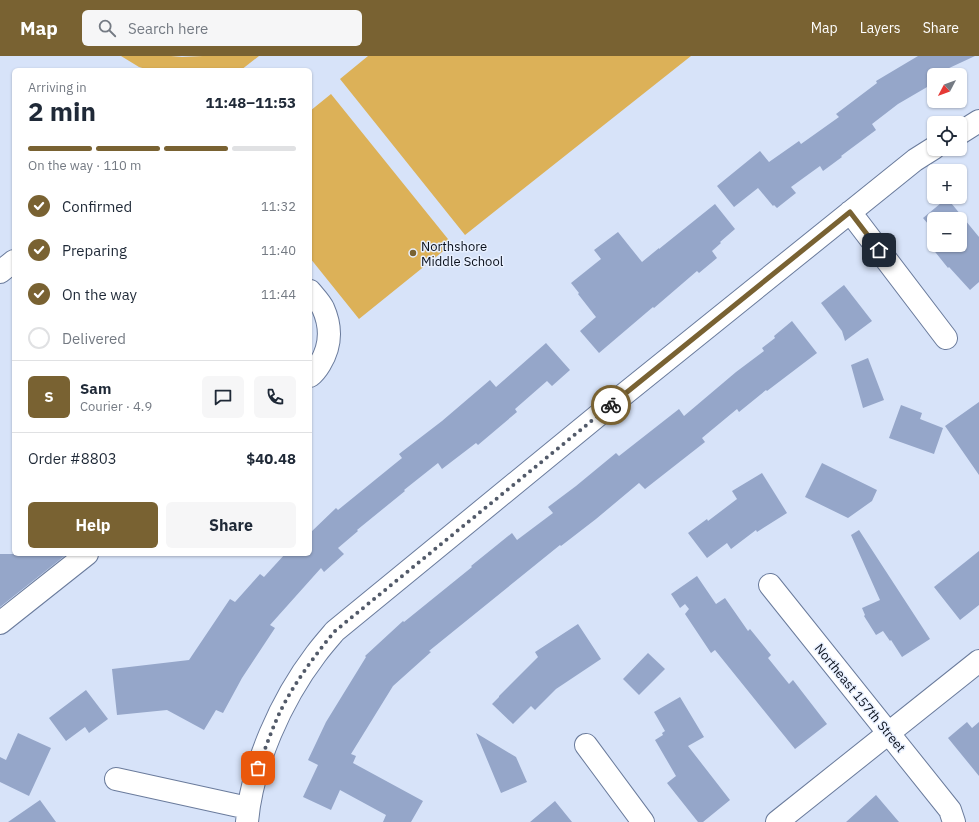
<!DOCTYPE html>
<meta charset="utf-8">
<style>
:root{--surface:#fff;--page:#f6f6f7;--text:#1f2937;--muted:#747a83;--line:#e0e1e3;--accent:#796232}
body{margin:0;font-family:"IBM Plex Sans",sans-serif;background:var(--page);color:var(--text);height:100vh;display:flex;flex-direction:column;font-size:15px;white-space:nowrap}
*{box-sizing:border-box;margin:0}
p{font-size:13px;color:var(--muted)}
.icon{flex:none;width:22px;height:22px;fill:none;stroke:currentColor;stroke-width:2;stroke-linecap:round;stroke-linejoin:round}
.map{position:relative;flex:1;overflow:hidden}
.details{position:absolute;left:12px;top:12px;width:300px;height:488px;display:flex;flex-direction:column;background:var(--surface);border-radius:6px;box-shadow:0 1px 3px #0004}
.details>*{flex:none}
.needle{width:26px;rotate:229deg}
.fabs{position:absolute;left:927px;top:12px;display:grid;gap:8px}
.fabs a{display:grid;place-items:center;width:40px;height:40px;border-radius:6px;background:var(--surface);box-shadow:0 1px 3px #0004;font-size:20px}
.pin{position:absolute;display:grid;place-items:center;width:34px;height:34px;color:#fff;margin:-17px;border-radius:8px;box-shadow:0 2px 6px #0006}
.courier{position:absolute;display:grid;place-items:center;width:40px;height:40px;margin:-20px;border:3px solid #796232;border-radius:50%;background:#fff;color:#222;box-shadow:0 1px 5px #0007}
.overview em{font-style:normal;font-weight:700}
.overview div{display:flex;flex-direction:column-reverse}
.overview{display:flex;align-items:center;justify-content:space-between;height:68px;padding:0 16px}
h1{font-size:26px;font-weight:700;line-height:30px}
.bar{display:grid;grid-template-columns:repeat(4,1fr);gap:6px 4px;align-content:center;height:48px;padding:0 16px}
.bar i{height:5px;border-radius:3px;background:var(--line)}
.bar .current{background:var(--accent)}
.bar p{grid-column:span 4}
.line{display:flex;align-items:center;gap:10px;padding:0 16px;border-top:1px solid var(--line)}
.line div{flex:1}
.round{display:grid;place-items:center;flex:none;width:42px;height:42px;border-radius:6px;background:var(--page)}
ol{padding:0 16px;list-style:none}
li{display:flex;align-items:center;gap:12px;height:44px}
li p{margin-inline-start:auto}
li .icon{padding:4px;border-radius:50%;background:var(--accent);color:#fff;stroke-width:4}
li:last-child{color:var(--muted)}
li i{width:22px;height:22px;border:2px solid var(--line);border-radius:50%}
.action{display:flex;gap:8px;margin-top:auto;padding:8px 16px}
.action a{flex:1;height:46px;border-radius:6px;background:var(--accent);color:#fff;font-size:16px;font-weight:700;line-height:46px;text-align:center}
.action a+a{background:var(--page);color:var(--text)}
header{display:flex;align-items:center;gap:24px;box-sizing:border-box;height:56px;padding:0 20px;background:var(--accent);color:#fff}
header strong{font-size:19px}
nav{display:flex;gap:22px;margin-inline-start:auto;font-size:14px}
.search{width:280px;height:36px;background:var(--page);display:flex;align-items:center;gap:10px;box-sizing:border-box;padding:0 14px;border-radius:6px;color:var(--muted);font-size:15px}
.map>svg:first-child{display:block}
</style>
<header>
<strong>Map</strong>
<div class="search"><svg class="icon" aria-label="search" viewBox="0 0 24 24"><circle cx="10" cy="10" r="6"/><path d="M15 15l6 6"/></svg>Search here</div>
<nav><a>Map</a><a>Layers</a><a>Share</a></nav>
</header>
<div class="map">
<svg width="979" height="766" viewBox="0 0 979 766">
<rect width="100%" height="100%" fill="#d7e3f9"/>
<path fill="#dcb158" d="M121,0H171L182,1L203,0H259L241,14H149L139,11Z
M368,0H691L465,179L340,23Z
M331,38L452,188L359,263L310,202V55Z"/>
<path fill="#95a6c9" d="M918,0H975L947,13L951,19H934V27L898,48L872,68L876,74L841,100L842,101L823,115L820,110L791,131L796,137L777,152L774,149L773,150L758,132L734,151L717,130L760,95L769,106L799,85L801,88L839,61L836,58L877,27L876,25Z
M947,142L979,181V226L970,234L949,211L948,212L932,192L936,189H960V163H934V175L923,162Z
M715,148L735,173L720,186L721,187L712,195L717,202L699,217L697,215L654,252L653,251L599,297L580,275L596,261L578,238L579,237L571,227L601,203L594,194L618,176L642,206L659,192V193Z
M844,229L872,265L845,285L842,275L821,247Z
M792,265L817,297L767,335L766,334L739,356L737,353L702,382L705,386L645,433L639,427L596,463L561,490L560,489L429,595L431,596L393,630L351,698L356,700L353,707L423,745L411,766H383L386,759L340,734L331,754L303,741L318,709L308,704L326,666L366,601L365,600L403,565L404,566L472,511L471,510L512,477L517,484L553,457L548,451L576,430L616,397L619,400L679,353L684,360L736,316L764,295L762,292L775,282L774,280Z
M546,287L570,314L552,330L547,325L515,353L517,356L478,389L476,387L442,413L438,407L404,434L405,435L357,474L358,475L338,492L344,498L324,516L321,512L270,569L275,572L242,622L223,657L216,654L204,674L167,654L117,659L112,613L189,604L230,543L235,546L260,518L264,521L285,498H310V477L336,452L338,454L402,402L399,398L442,365L490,324L496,331Z
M868,302L884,344L863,352L851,309Z
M979,346V419L945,370Z
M901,349L922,357L920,363L943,372L934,398L889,382Z
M822,407L877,434L872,445L848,462L805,441Z
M762,417L787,457L757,476L756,474L731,493L727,487L707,502L688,477L707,463L708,465L737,443L732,435Z
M859,474L930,583L902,601L891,584L890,585L883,575L876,579L864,560L865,559L862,552L880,544L851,479Z
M979,495V549L960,564L934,531Z
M0,498H67L0,551Z
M697,520L716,548L725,542L748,575L750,573L771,599L768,602L789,628L793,624L827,668L795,693L715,594L711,597L685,558L689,553L685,548L680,552L671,538Z
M578,568L601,603L556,633L535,654L531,650L513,668L492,648L499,641V640L538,601L535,596Z
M648,597L665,613L639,639L623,623Z
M86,634L108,663L89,677L85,671L66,685L49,662Z
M680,641L704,681L688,690L730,744L703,766H698L667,727L676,720L655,684L663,679L662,677L665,675L654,656Z
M967,666L972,672L979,666V720L948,682Z
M18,677L51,692L29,740L0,726V701L6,704Z
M476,677L516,701L527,726L501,737Z
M876,739L899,766H846Z
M40,744L56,766H8Z
M555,745L572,766H530Z"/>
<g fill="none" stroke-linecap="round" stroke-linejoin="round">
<g stroke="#6a7b9c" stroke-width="24">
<path id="minor" d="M960,77L979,65
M850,156L946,282
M0,216L14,205
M310,235C314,240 320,246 323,252C332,272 331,290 320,308C317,313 314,317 310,320
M770,529L950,754L954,766
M0,567L87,498
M586,689L643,766
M116,723L248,752
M247,766C252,709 281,644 316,598C322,590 329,582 335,575L612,348L915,104L934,92
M777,766L979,605"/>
</g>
<use href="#minor" stroke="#fff" stroke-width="22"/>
</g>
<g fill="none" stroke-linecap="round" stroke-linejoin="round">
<path stroke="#525a69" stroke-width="4" stroke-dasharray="0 7.2" d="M258,712C266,691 273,669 284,648C298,622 316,598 335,575L611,349"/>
<path stroke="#796232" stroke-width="5" d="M611,349L850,156L879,194"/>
</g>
<circle fill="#796232" stroke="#e8f0ff" stroke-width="1.5" cx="413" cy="197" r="4"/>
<g text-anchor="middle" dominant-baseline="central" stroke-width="3" stroke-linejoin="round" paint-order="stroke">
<g font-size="13" fill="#0a101c" stroke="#e8f0ff" text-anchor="start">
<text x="421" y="190">Northshore<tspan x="421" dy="15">Middle School</tspan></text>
</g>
<g font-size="13" fill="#0a101c" stroke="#e8f0ff">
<text transform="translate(860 642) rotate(51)">Northeast 157th Street</text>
</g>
</g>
</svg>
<div class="fabs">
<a><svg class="needle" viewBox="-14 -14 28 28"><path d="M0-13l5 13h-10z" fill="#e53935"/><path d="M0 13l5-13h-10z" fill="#747a83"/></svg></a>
<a><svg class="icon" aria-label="locate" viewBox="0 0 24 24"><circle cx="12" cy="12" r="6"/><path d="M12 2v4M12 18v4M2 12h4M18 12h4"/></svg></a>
<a>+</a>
<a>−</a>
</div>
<div class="pin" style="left:258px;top:712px;background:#ea580c"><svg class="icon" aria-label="bag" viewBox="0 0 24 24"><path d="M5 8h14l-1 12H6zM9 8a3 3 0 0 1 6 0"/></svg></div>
<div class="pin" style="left:879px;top:194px;background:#1f2937"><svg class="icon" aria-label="home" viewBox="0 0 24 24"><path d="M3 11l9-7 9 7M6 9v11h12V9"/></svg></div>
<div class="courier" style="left:611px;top:349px"><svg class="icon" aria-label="bike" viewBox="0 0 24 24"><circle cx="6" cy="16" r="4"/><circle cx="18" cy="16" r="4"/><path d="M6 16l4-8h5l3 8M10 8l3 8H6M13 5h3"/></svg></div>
<section class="details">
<div class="overview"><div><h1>2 min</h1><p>Arriving in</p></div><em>11:48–11:53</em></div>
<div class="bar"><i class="current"></i><i class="current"></i><i class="current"></i><i></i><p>On the way · 110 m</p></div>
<ol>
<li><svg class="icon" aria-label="check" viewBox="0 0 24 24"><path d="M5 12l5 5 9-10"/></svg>Confirmed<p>11:32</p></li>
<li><svg class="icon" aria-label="check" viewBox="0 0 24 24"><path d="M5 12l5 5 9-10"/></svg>Preparing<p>11:40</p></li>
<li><svg class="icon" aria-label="check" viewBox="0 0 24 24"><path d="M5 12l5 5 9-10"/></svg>On the way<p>11:44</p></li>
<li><i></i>Delivered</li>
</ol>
<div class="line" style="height:72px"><b class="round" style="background:var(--accent);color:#fff">S</b><div><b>Sam</b><p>Courier · 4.9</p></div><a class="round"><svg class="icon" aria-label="chat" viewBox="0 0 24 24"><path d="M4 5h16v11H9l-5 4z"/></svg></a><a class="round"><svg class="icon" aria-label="phone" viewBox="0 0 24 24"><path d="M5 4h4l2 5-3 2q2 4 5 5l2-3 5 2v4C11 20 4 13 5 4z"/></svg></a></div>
<div class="line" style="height:52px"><div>Order #8803</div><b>$40.48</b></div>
<div class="action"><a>Help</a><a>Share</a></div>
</section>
</div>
